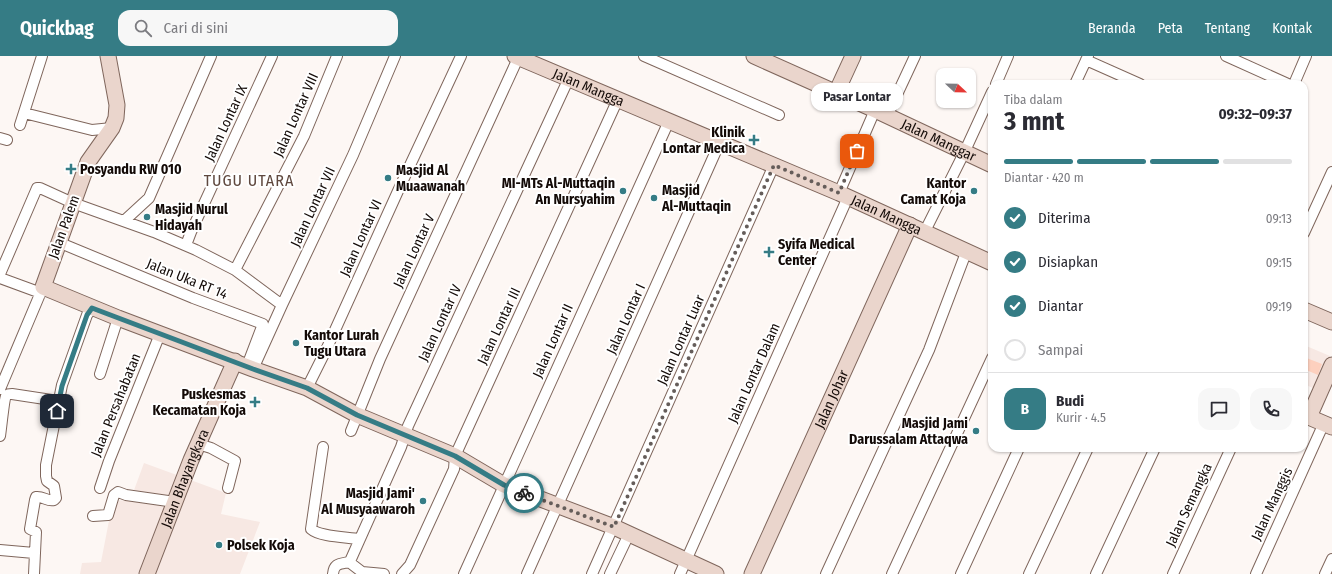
<!DOCTYPE html>
<html lang="id">
<meta charset="utf-8">
<style>
:root{--surface:#fff;--page:#f7f7f7;--text:#2b2b33;--muted:#7c7c81;--line:#e1e1e2;--accent:#357c85}
body{margin:0;font-family:"Fira Sans Condensed",sans-serif;background:var(--page);color:var(--text);height:100vh;display:flex;flex-direction:column;font-size:15px;white-space:nowrap}
*{box-sizing:border-box;margin:0}
p{font-size:13px;color:var(--muted)}
.icon{flex:none;width:22px;height:22px;fill:none;stroke:currentColor;stroke-width:2;stroke-linecap:round;stroke-linejoin:round}
.map{position:relative;flex:1;overflow:hidden}
.details{position:absolute;left:988px;top:24px;width:320px;height:372px;display:flex;flex-direction:column;background:var(--surface);border-radius:12px;box-shadow:0 1px 3px #0004}
.details>*{flex:none}
.needle{width:26px;rotate:112deg}
.buttons{position:absolute;left:936px;top:12px;display:grid;gap:8px}
.buttons a{display:grid;place-items:center;width:40px;height:40px;border-radius:8px;background:var(--surface);box-shadow:0 1px 3px #0004;font-size:20px}
.pin{position:absolute;display:grid;place-items:center;width:34px;height:34px;color:#fff;margin:-17px;border-radius:8px;box-shadow:0 2px 6px #0006}
.courier{position:absolute;display:grid;place-items:center;width:40px;height:40px;margin:-20px;border:3px solid #357c85;border-radius:50%;background:#fff;color:#222;box-shadow:0 1px 5px #0007}
.bubble{position:absolute;height:28px;border-radius:12px;background:var(--surface);box-shadow:0 1px 3px #0004;font-size:13px;font-weight:700;line-height:28px;text-align:center}
.headline em{font-style:normal;font-weight:700}
.headline div{display:flex;flex-direction:column-reverse}
.headline{display:flex;align-items:center;justify-content:space-between;height:68px;padding:0 16px}
h1{font-size:26px;font-weight:700;line-height:30px}
.bar{display:grid;grid-template-columns:repeat(4,1fr);gap:6px 4px;align-content:center;height:48px;padding:0 16px}
.bar i{height:5px;border-radius:3px;background:var(--line)}
.bar .current{background:var(--accent)}
.bar p{grid-column:span 4}
.line{display:flex;align-items:center;gap:10px;padding:0 16px;border-top:1px solid var(--line)}
.line div{flex:1}
.round{display:grid;place-items:center;flex:none;width:42px;height:42px;border-radius:12px;background:var(--page)}
ol{padding:0 16px;list-style:none}
li{display:flex;align-items:center;gap:12px;height:44px}
li p{margin-inline-start:auto}
li .icon{padding:4px;border-radius:50%;background:var(--accent);color:#fff;stroke-width:4}
li:last-child{color:var(--muted)}
li i{width:22px;height:22px;border:2px solid var(--line);border-radius:50%}
header{display:flex;align-items:center;gap:24px;box-sizing:border-box;height:56px;padding:0 20px;background:var(--accent);color:#fff}
header strong{font-size:19px}
nav{display:flex;gap:22px;margin-inline-start:auto;font-size:14px}
.search{width:280px;height:36px;background:var(--page);display:flex;align-items:center;gap:10px;box-sizing:border-box;padding:0 14px;border-radius:12px;color:var(--muted);font-size:15px}
.map>svg:first-child{display:block}
</style>
<header>
<strong>Quickbag</strong>
<div class="search"><svg class="icon" aria-label="search" viewBox="0 0 24 24"><circle cx="10" cy="10" r="6"/><path d="M15 15l6 6"/></svg>Cari di sini</div>
<nav><a>Beranda</a><a>Peta</a><a>Tentang</a><a>Kontak</a></nav>
</header>
<div class="map">
<svg width="1332" height="518" viewBox="0 0 1332 518">
<rect width="100%" height="100%" fill="#fdf7f4"/>
<path fill="#f7e8e3" d="M1304,289L1330,300L1315,333L1304,328Z
M144,407L226,437L221,458L260,466L240,518H80L82,507L101,506L113,444L130,445Z"/>
<path fill="#fdd0be" d="M1304,301L1322,308L1318,319L1304,313Z"/>
<g fill="none" stroke-linecap="round" stroke-linejoin="round">
<g stroke="#7f665c" stroke-width="12">
<path id="street" d="M644,0L779,59
M1226,0L1288,28
M1086,4L1140,28
M996,28L1008,0
M1075,28L1088,0
M1294,28L1306,0
M24,57L92,74L112,72
M887,60L915,0
M20,69L42,0
M0,82L7,84
M839,137L875,54
M124,165L149,142L211,0
M925,175L964,97L992,36
M1304,177L1332,116
M58,186L193,242L263,268L247,310
M186,189L191,176L272,0
M235,214L304,80L337,0
M0,218L37,132H40L73,147L154,176L196,194L235,214L282,249
M0,222L41,237
M253,313L282,249L353,99L395,0
M100,318L118,262
M307,332L326,294L398,135L461,0
M0,333L43,231
M351,375L380,303L519,0
M0,380C1,374 4,343 6,340C7,338 9,338 12,338L58,345
M198,388L211,392L235,405L228,432
M323,391L311,473C320,481 347,481 359,483
M100,432L109,405L160,278
M93,460L108,459L114,439L118,436L126,439L175,446
M0,494L34,497
M349,506L362,516L384,518
M34,518L36,476L30,473L35,444L36,441C43,440 48,446 54,444L56,442L54,430L47,425L46,420V409L62,329L87,259L92,252
M333,518C334,507 340,508 349,506L351,503L401,391L408,370L569,22
M402,518L410,509L454,413L455,400L618,43
M464,518L669,65
M527,518L720,86
M592,518L774,109
M610,518L629,478
M680,518L848,141
M826,518L929,294L967,194
M892,518L992,302
M961,518L1019,392
M1029,518L1088,392
M1096,518L1155,392
M1173,518L1231,392
M1256,518L1324,367
M1325,518L1332,503"/>
</g>
<g stroke="#7f665c" stroke-width="17">
<g id="secondary">
<path d="M108,0L117,49L116,62L112,72L88,106L43,231L118,262L253,313L307,332L357,359L455,400L504,429L614,471L716,518"/>
<path id="s1" d="M515,0L839,137L992,207"/>
<path id="s2" d="M754,0L875,54L992,109"/>
<path d="M836,37L853,0"/>
<path d="M1304,254L1332,266"/>
<path d="M1304,359L1332,371"/>
<path d="M1309,361L1332,309"/>
<path id="s3" d="M147,518L191,404L235,305"/>
<path id="s4" d="M752,518L910,169"/>
</g>
</g>
<use href="#street" stroke="#fff" stroke-width="10"/>
<use href="#secondary" stroke="#ead5cc" stroke-width="15"/>
</g>
<g fill="none" stroke-linecap="round" stroke-linejoin="round">
<path stroke="#655d5a" stroke-width="4" stroke-dasharray="0 7.2" d="M524,437L614,471L774,109L839,137L857,95"/>
<path stroke="#357c85" stroke-width="5" d="M57,355L62,330L87,259L92,252L253,313L307,332L357,359L455,400L504,429L524,437"/>
</g>
<g fill="#357c85" stroke="#fff" stroke-width="1.5">
<path d="M752 78h4v4h4v4h-4v4h-4v-4h-4v-4h4z"/>
<path d="M69 107h4v4h4v4h-4v4h-4v-4h-4v-4h4z"/>
<circle cx="388" cy="122" r="4"/>
<circle cx="623" cy="135" r="4"/>
<circle cx="974" cy="135" r="4"/>
<circle cx="654" cy="142" r="4"/>
<circle cx="147" cy="161" r="4"/>
<path d="M767 190h4v4h4v4h-4v4h-4v-4h-4v-4h4z"/>
<circle cx="296" cy="287" r="4"/>
<path d="M253 340h4v4h4v4h-4v4h-4v-4h-4v-4h4z"/>
<circle cx="976" cy="375" r="4"/>
<circle cx="423" cy="445" r="4"/>
<circle cx="219" cy="489" r="4"/>
</g>
<g text-anchor="middle" dominant-baseline="central" stroke-width="4" stroke-linejoin="round" paint-order="stroke">
<g font-size="14" fill="#130a07" stroke="#fff">
<text stroke="none"><textPath href="#s1" startOffset="80">Jalan Mangga</textPath></text>
<text transform="translate(296 59) rotate(-66)">Jalan Lontar VIII</text>
<text transform="translate(226 67) rotate(-65)">Jalan Lontar IX</text>
<text stroke="none"><textPath href="#s2" startOffset="203">Jalan Manggar</textPath></text>
<text transform="translate(313 151) rotate(-65)">Jalan Lontar VII</text>
<text stroke="none"><textPath href="#s1" startOffset="404">Jalan Mangga</textPath></text>
<text transform="translate(64 171) rotate(-70)">Jalan Palem</text>
<text transform="translate(361 182) rotate(-66)">Jalan Lontar VI</text>
<text transform="translate(414 195) rotate(-65)">Jalan Lontar V</text>
<text transform="translate(187 223) rotate(22)">Jalan Uka RT 14</text>
<text transform="translate(626 263) rotate(-66)">Jalan Lontar I</text>
<text transform="translate(440 267) rotate(-65)">Jalan Lontar IV</text>
<text transform="translate(499 270) rotate(-65)">Jalan Lontar III</text>
<text transform="translate(681 284) rotate(-66)">Jalan Lontar Luar</text>
<text transform="translate(553 285) rotate(-66)">Jalan Lontar II</text>
<text transform="translate(754 317) rotate(-66)">Jalan Lontar Dalam</text>
<text stroke="none"><textPath href="#s4" startOffset="192">Jalan Johar</textPath></text>
<text transform="translate(116 349) rotate(-68)">Jalan Persahabatan</text>
<text stroke="none"><textPath href="#s3" startOffset="103">Jalan Bhayangkara</textPath></text>
<text transform="translate(1272 448) rotate(-65)">Jalan Manggis</text>
<text transform="translate(1189 449) rotate(-65)">Jalan Semangka</text>
</g>
<g font-size="14" font-weight="bold" fill="#130a07" stroke="#fff" text-anchor="start">
<text x="745" y="76" text-anchor="end">Klinik<tspan x="745" dy="16">Lontar Medica</tspan></text>
<text x="80" y="113">Posyandu RW 010</text>
<text x="396" y="114">Masjid Al<tspan x="396" dy="16">Muaawanah</tspan></text>
<text x="615" y="127" text-anchor="end">MI-MTs Al-Muttaqin<tspan x="615" dy="16">An Nursyahim</tspan></text>
<text x="966" y="127" text-anchor="end">Kantor<tspan x="966" dy="16">Camat Koja</tspan></text>
<text x="662" y="134">Masjid<tspan x="662" dy="16">Al-Muttaqin</tspan></text>
<text x="155" y="153">Masjid Nurul<tspan x="155" dy="16">Hidayah</tspan></text>
<text x="778" y="188">Syifa Medical<tspan x="778" dy="16">Center</tspan></text>
<text x="304" y="279">Kantor Lurah<tspan x="304" dy="16">Tugu Utara</tspan></text>
<text x="246" y="338" text-anchor="end">Puskesmas<tspan x="246" dy="16">Kecamatan Koja</tspan></text>
<text x="968" y="367" text-anchor="end">Masjid Jami<tspan x="968" dy="16">Darussalam Attaqwa</tspan></text>
<text x="415" y="437" text-anchor="end">Masjid Jami'<tspan x="415" dy="16">Al Musyaawaroh</tspan></text>
<text x="227" y="489">Polsek Koja</text>
</g>
<g font-size="16" letter-spacing="1" fill="#5f483e" stroke="#fff">
<text x="249" y="124">TUGU UTARA</text>
</g>
</g>
</svg>
<div class="buttons">
<a><svg class="needle" viewBox="-14 -14 28 28"><path d="M0-13l5 13h-10z" fill="#e53935"/><path d="M0 13l5-13h-10z" fill="#7c7c81"/></svg></a>
</div>
<div class="pin" style="left:857px;top:95px;background:#ea580c"><svg class="icon" aria-label="bag" viewBox="0 0 24 24"><path d="M5 8h14l-1 12H6zM9 8a3 3 0 0 1 6 0"/></svg></div>
<div class="pin" style="left:57px;top:355px;background:#1f2937"><svg class="icon" aria-label="home" viewBox="0 0 24 24"><path d="M3 11l9-7 9 7M6 9v11h12V9"/></svg></div>
<div class="courier" style="left:524px;top:437px"><svg class="icon" aria-label="bike" viewBox="0 0 24 24"><circle cx="6" cy="16" r="4"/><circle cx="18" cy="16" r="4"/><path d="M6 16l4-8h5l3 8M10 8l3 8H6M13 5h3"/></svg></div>
<div class="bubble" style="left:811px;top:27px;width:92px">Pasar Lontar</div>
<section class="details">
<div class="headline"><div><h1>3 mnt</h1><p>Tiba dalam</p></div><em>09:32–09:37</em></div>
<div class="bar"><i class="current"></i><i class="current"></i><i class="current"></i><i></i><p>Diantar · 420 m</p></div>
<ol>
<li><svg class="icon" aria-label="check" viewBox="0 0 24 24"><path d="M5 12l5 5 9-10"/></svg>Diterima<p>09:13</p></li>
<li><svg class="icon" aria-label="check" viewBox="0 0 24 24"><path d="M5 12l5 5 9-10"/></svg>Disiapkan<p>09:15</p></li>
<li><svg class="icon" aria-label="check" viewBox="0 0 24 24"><path d="M5 12l5 5 9-10"/></svg>Diantar<p>09:19</p></li>
<li><i></i>Sampai</li>
</ol>
<div class="line" style="height:72px"><b class="round" style="background:var(--accent);color:#fff">B</b><div><b>Budi</b><p>Kurir · 4.5</p></div><a class="round"><svg class="icon" aria-label="chat" viewBox="0 0 24 24"><path d="M4 5h16v11H9l-5 4z"/></svg></a><a class="round"><svg class="icon" aria-label="phone" viewBox="0 0 24 24"><path d="M5 4h4l2 5-3 2q2 4 5 5l2-3 5 2v4C11 20 4 13 5 4z"/></svg></a></div>
</section>
</div>
